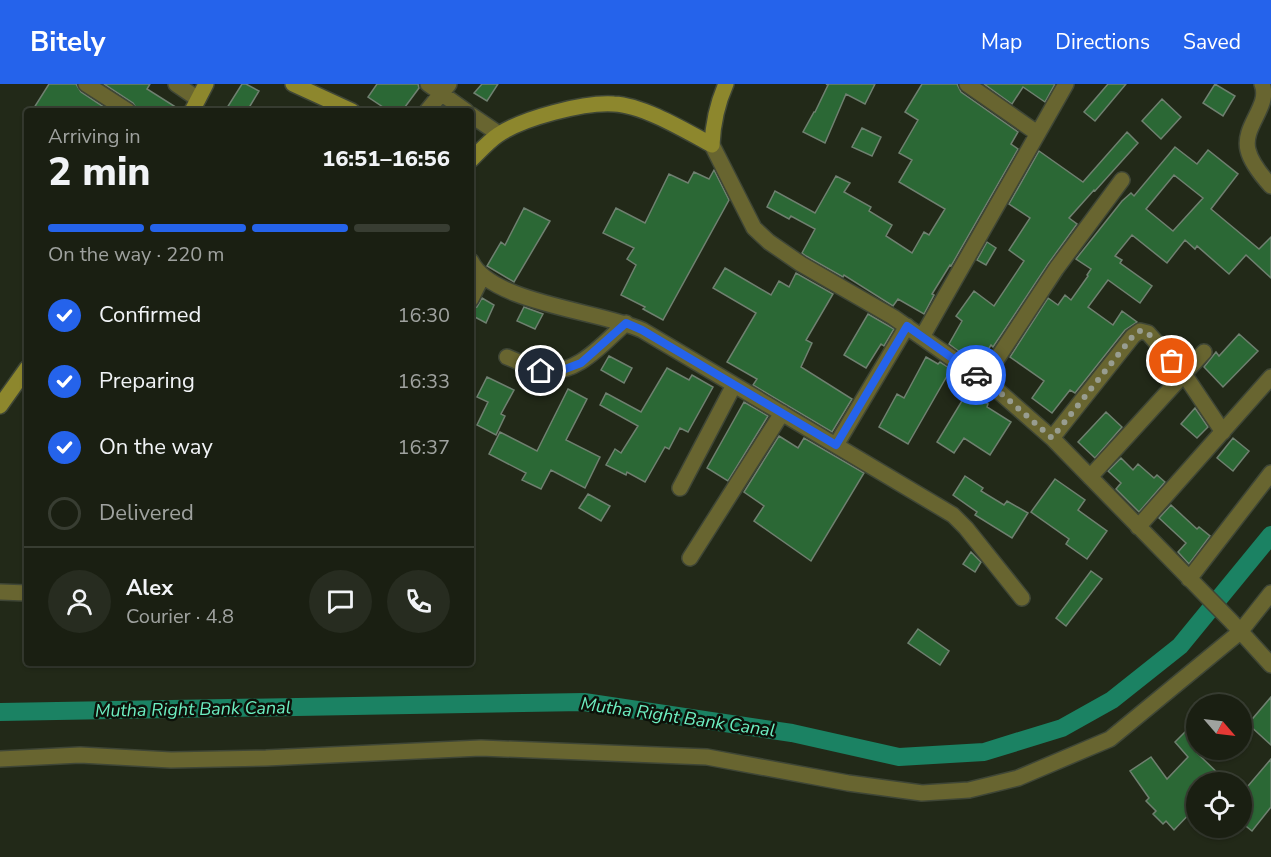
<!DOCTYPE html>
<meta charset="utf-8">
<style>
:root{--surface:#1a1f12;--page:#272c20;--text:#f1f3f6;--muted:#9fa29f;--line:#383d32;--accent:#2563eb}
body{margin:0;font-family:"Nunito Sans",sans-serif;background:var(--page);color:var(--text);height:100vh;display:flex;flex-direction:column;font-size:22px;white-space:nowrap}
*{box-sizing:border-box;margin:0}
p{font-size:20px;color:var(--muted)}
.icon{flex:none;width:33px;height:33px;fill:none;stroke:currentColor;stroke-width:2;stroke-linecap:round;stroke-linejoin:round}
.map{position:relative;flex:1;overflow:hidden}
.side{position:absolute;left:24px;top:24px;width:450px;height:558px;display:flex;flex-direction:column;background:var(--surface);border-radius:6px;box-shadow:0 2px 4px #0004,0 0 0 2px var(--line)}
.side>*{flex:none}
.needle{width:39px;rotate:118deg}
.buttons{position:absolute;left:1186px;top:610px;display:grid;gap:12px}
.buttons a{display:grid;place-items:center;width:66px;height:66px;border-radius:50%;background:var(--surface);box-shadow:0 2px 4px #0004,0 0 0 2px var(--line);font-size:30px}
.pin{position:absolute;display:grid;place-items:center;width:51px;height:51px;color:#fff;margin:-26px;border:3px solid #fff;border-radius:50%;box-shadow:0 2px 6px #0007}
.courier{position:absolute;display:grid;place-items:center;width:60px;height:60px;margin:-30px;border:4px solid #2563eb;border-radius:50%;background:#fff;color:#222;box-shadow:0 2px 8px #0007}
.overview em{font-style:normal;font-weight:800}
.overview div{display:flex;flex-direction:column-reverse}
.overview{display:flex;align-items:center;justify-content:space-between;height:102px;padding:0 24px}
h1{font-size:39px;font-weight:800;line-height:45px}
.bar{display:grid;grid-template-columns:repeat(4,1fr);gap:9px 6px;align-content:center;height:72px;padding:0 24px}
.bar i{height:8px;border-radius:4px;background:var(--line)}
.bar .selected{background:var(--accent)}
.bar p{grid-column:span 4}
.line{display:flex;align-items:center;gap:15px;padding:0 24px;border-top:2px solid var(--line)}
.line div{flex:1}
.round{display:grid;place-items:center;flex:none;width:63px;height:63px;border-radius:32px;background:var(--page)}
ol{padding:0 24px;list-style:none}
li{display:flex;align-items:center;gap:18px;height:66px}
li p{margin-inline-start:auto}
li .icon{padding:6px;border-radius:50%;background:var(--accent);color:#fff;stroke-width:4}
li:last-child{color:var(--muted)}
li i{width:33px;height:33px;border:3px solid var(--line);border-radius:50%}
header{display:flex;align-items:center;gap:36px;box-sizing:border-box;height:84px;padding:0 30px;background:var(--accent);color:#fff}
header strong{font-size:28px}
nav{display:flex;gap:33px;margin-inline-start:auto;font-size:21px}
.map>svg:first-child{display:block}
</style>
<header>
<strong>Bitely</strong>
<nav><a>Map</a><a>Directions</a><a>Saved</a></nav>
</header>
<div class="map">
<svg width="1271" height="773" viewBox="0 0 1271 773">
<rect width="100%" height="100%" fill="#222918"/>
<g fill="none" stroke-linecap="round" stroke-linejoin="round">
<path stroke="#1b8263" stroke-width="18" d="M0,628L584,618L792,649L899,673L984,668L1062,644L1112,616L1180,562L1271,451"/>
</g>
<path fill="#2b6835" stroke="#6f8070" stroke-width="1.5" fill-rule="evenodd" d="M49,0H76L81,8L110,27H32Z
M104,0H150L147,5L182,27H138L133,19Z
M242,0H246L259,7L247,27H225Z
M377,0H418L419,4L402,27H389L368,13Z
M482,0H498L487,17L474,9Z
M826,0H875L865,20L846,10L825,59L803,48L814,28H815L828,1Z
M922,0H957L961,8L1018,48L1011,60L1018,65L951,182L950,181L932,210L934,211L924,230L898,215L893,222L844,191L843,193L806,172L802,169L815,145L791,132L789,135L767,123L775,107L815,129L836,92L850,99L844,108L871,123L869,127L892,141L886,152L912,169L924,148L929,151L945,125L899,98L912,76L899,69L918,36L905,28Z
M984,0H1055L1045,18L1023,3L1012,20Z
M1108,0H1126L1095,37L1084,28Z
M1215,0L1235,12L1223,32L1203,19Z
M1162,15L1181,33L1161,55L1142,37Z
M862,44L881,53L872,72L852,63Z
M1127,48L1138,59L1095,107L1094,106L1069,134L1077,140L1048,180L993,263L991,261L981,277L962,266L960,268L949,260L962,237L956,232L974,207L994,222L1024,177L1009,166L1030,134L1009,120L1039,67L1083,98Z
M1175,63L1197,80L1208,66L1238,90L1211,125L1259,165L1271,153V194L1246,171L1229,190L1197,162L1195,165L1185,156L1167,179L1132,151L1115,172L1122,176L1120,179L1152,202L1140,219L1108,196L1088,223L1113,241L1122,227L1137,238L1125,246L1075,309L1070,306L1052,329L1032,314L1044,297L1010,273L1048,214L1058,221L1065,211L1071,216L1088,192L1087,191L1091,185L1076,175L1122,117L1131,109L1134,112ZM1174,91L1203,114L1173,147L1146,125Z
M714,86L729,116L663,236L643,225L645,223L621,211L636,181L627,175L634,164L603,149L616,124L645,139L669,90L688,99L694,88L709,95Z
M524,124L550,137L514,198L487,182L501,158L505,161Z
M987,158L996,164L986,181L977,176Z
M725,184L771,211L779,197L789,203L796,189L833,210L806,256L812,259L801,283L852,315L832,348L753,301L757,295L727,278L756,229L713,204Z
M482,214L494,221L486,239L471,231V225L477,223Z
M524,223L543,230L535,245L517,237Z
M868,230L894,245L884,262L881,260L866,284L844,271Z
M1239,250L1258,267L1223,303L1204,283L1216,268L1219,272Z
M609,272L632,284L624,299L601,286Z
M926,273L938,280L940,278L951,285L908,360L879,343L897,310L904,314Z
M667,284L689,296L692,291L713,303L688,348L680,344L669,365L665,363L645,398L627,388L626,391L606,381L615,365L621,369L638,342L600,321L606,309L641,328Z
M487,293L514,306L501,330L505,332L496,351L477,341L488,318L477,313Z
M971,302L989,313L986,319L988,320L987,323L1011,338L990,371L964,354L954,369L937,358Z
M568,305L587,315L566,356L600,373L585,404L551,386L541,405L522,396L526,389L489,370L500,348L537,367Z
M744,318L768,332L728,397L707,384Z
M1195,324L1208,343L1197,354L1181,340Z
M1106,328L1122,343L1095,374L1078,358Z
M779,352L798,364L804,354L864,389L811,477L754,437L764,422L744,408Z
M1233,354L1249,367L1233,387L1217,374Z
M1121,374L1133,386L1138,380L1154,394L1157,391L1165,398L1139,428L1116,405L1121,399L1108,387Z
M965,392L983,404L981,407L1004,421L1007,417L1028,429L1012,454L975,431L977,428L953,411Z
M1055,395L1085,416L1078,426L1107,447L1087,475L1066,460L1069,455L1031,428Z
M588,410L610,422L601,437L579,424Z
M1171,421L1197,445L1199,443L1210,452L1189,480L1178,468L1186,459L1159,434Z
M971,468L981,478L975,488L963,480Z
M1091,487L1102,495L1066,542L1056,534Z
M918,545L949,567L940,581L908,559Z
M1271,613V661L1248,640Z
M1197,636V669L1228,699H1197V722L1174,746L1166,737L1163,740L1153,730L1156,727L1146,717L1149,714L1130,687L1151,673L1167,695L1188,673L1175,658Z
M1271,675V723L1252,747L1242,739V709Z"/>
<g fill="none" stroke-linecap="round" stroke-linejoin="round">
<g stroke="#3f4636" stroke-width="18">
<path id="street" d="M86,0L128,27
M176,0L198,15
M428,0L466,27
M967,0L1037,49
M1262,0C1271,22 1242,42 1248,66C1251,79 1262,92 1271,102
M427,27L449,0
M471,31L499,50
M712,61L754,144L769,158L801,180L893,233L996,305L1052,354L1231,537L1271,581
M471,177C491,219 600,227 642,246L953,431L966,444L1022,514
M471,215L482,193
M922,253L1066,0
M507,273C518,277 531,285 543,287C578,291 602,260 626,239
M983,296L1056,185L1122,96
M1052,354L1133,252L1140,247L1148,249L1184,290L1223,348
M836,361L907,242
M1090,393L1204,268
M680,404L734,301
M1138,443L1271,293
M690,474L782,329
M1189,495L1271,389
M0,508L27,509
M0,675L80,671L171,676L266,674L481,664L707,673L848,699L922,709L969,706L1018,694L1110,655L1240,548L1271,509"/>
</g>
<g stroke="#3f4636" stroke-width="18">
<path id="secondary" d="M293,0L352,27
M192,27L206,0
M471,76C480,67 489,57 498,51C523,34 584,18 614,20C643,21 686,47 712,61C713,39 717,20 726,0
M0,322L27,284"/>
</g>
<use href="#street" stroke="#686530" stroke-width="15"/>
<use href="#secondary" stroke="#8d872d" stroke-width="15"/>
</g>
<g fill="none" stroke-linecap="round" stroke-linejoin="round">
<path stroke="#989d90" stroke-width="6" stroke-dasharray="0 10.8" d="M976,291L996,305L1052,354L1133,252L1140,247L1148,249L1172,277"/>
<path stroke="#2563eb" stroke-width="8" d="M541,287H560L581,279L626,239L642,246L836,361L907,242L976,291"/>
</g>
<g text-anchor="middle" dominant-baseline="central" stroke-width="5" stroke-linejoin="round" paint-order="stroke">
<g font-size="18" font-style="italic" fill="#6deec1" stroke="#0d1109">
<text transform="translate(193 625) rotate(-1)">Mutha Right Bank Canal</text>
<text transform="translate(678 633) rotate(8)">Mutha Right Bank Canal</text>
</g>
</g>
</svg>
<div class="buttons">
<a><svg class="needle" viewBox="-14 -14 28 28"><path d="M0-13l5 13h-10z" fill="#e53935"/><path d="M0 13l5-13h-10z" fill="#9fa29f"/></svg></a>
<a><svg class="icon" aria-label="locate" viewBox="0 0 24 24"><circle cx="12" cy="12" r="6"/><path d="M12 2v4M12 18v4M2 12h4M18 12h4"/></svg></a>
</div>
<div class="pin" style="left:1172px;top:277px;background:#ea580c"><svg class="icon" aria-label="bag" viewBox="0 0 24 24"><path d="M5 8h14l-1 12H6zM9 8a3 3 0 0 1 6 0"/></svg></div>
<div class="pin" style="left:541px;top:287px;background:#1f2937"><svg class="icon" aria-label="home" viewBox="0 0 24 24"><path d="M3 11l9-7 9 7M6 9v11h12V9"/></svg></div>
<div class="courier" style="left:976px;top:291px"><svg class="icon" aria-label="car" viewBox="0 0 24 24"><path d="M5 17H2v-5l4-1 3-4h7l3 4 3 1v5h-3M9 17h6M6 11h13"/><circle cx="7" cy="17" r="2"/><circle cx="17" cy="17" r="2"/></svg></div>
<section class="side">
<div class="overview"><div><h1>2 min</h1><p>Arriving in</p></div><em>16:51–16:56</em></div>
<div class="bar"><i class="selected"></i><i class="selected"></i><i class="selected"></i><i></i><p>On the way · 220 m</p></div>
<ol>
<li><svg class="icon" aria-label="check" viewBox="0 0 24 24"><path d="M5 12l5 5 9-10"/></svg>Confirmed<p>16:30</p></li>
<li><svg class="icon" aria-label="check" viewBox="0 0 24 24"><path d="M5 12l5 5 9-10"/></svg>Preparing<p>16:33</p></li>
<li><svg class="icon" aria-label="check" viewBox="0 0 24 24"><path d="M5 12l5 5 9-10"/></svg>On the way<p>16:37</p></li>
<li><i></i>Delivered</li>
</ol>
<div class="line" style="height:108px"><a class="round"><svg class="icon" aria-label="person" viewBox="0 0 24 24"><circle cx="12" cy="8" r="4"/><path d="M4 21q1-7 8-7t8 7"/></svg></a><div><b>Alex</b><p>Courier · 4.8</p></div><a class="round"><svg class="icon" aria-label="chat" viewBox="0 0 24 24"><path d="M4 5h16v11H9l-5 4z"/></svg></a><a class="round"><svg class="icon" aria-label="phone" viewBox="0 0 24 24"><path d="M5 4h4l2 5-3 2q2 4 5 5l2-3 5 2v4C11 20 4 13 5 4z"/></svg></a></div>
</section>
</div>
